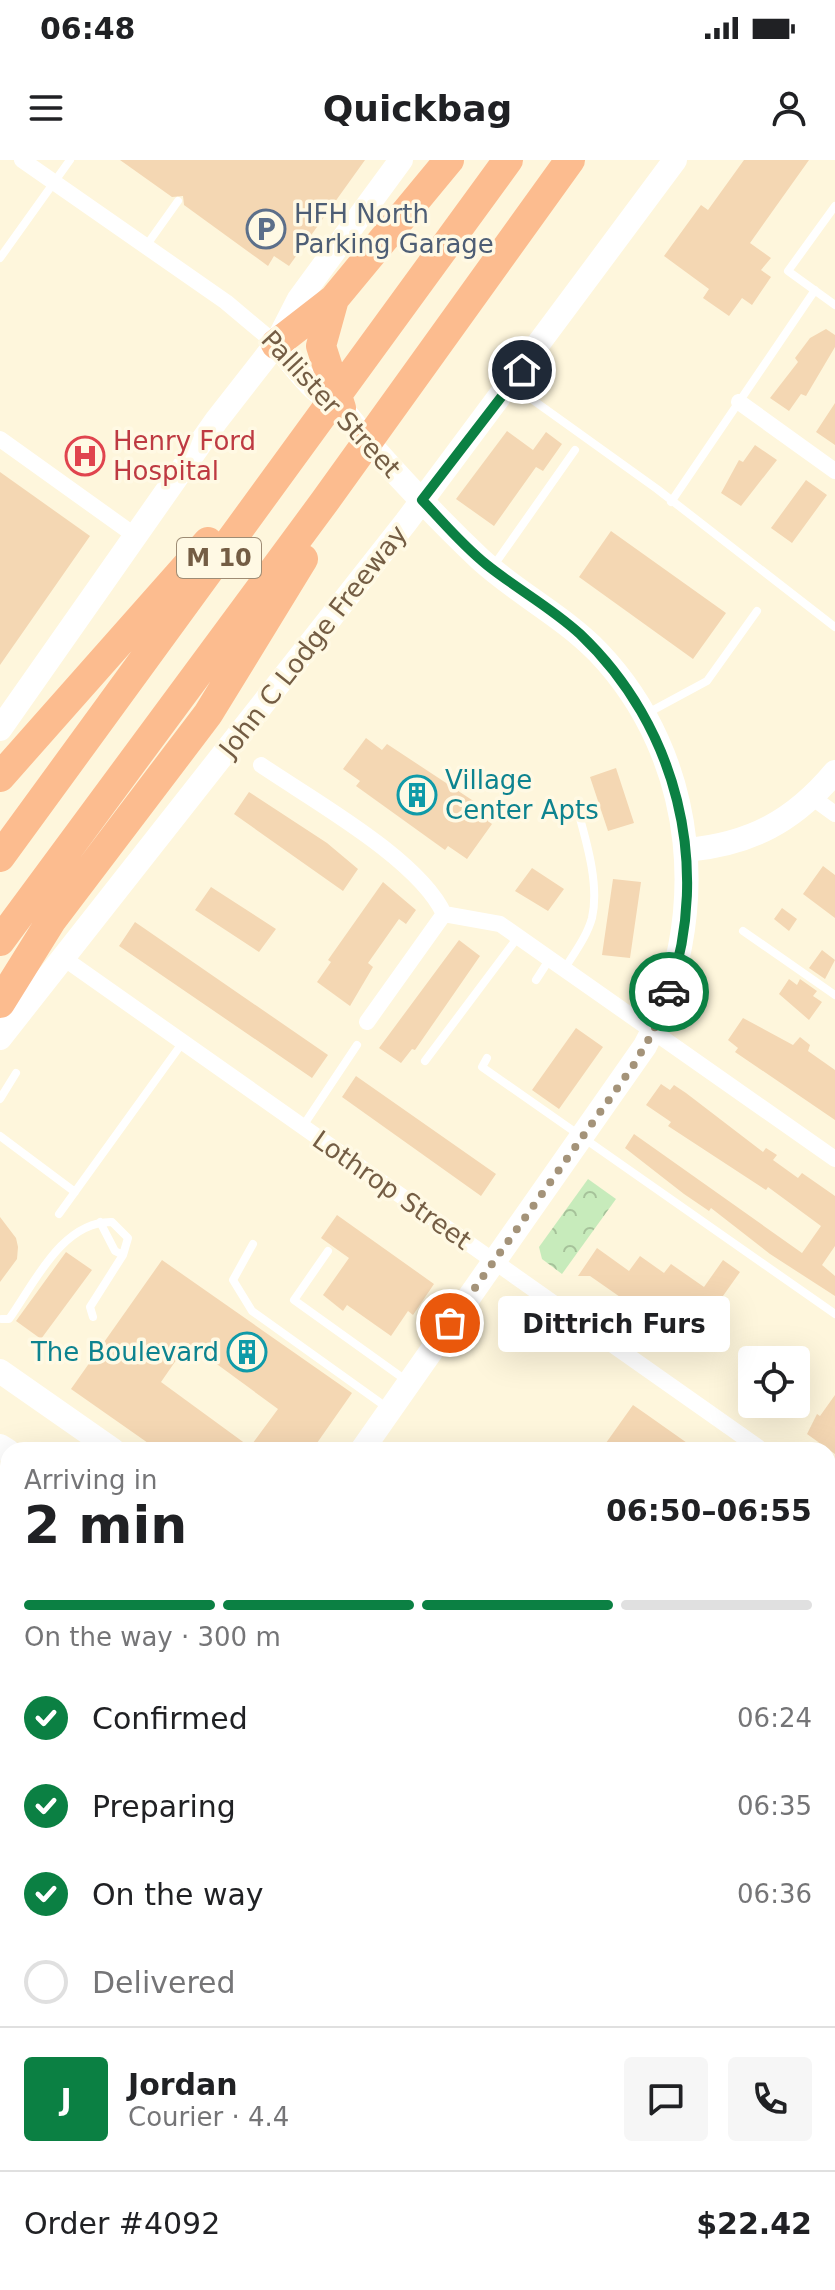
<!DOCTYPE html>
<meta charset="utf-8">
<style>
:root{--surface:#fff;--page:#f6f6f6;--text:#202124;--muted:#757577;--line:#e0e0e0;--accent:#0b8043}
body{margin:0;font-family:"DejaVu Sans",sans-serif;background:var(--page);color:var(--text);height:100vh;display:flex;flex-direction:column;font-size:30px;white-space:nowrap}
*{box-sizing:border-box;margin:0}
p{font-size:26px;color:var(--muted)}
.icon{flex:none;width:44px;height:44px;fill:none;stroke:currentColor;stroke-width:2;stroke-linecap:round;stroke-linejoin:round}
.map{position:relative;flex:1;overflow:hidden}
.drawer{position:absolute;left:0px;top:1282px;width:836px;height:848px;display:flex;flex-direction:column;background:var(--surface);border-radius:24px 24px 0 0;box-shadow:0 8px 32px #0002}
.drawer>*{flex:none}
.controls{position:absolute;left:738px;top:1186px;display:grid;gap:16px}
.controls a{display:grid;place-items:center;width:72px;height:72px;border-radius:8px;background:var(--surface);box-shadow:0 8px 32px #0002;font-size:40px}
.pin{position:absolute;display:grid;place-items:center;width:68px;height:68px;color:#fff;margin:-34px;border:4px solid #fff;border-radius:50%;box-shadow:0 2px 8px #0007}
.courier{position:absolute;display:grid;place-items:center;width:80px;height:80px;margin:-40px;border:6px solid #0b8043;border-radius:50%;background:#fff;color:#222;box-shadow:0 2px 10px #0007}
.bubble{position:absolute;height:56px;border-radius:8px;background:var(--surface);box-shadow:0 8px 32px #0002;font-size:26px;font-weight:700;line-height:56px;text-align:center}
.summary em{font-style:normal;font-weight:700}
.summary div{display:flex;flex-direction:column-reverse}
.summary{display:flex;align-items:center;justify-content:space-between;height:136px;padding:0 24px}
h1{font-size:52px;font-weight:700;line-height:60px}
.bar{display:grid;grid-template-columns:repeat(4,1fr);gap:12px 8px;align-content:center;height:96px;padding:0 24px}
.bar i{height:10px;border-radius:6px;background:var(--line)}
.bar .selected{background:var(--accent)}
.bar p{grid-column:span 4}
.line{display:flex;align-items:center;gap:20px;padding:0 24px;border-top:2px solid var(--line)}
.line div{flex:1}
.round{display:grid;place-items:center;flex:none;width:84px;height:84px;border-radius:8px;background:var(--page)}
ol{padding:0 24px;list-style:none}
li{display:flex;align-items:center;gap:24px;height:88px}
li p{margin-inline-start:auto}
li .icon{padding:8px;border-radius:50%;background:var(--accent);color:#fff;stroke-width:4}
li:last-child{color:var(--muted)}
li i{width:44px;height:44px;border:4px solid var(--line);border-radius:50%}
.status{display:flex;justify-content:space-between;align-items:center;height:56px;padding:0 40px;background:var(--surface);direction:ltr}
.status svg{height:22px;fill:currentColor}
header{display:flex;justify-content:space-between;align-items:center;height:104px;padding:0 24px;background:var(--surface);font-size:36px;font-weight:700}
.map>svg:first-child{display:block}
</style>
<div class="status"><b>06:48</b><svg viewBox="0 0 49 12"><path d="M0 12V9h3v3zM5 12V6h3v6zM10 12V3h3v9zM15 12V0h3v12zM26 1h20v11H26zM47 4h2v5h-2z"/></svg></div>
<header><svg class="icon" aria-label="menu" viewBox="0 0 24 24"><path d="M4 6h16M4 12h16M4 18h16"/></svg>Quickbag<svg class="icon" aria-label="person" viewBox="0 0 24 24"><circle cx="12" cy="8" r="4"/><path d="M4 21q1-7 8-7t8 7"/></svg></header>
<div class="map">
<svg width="835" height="2130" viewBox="0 0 835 2130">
<defs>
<pattern id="grass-tufts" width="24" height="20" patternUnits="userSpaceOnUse" patternTransform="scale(2)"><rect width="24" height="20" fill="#c7ebbb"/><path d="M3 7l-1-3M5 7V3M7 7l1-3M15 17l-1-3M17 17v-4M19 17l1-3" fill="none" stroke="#a6c29a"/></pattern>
<pattern id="forest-crowns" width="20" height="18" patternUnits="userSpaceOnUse" patternTransform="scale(2)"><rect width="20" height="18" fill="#c7ebbb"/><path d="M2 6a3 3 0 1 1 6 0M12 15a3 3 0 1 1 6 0" fill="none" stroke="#a6c29a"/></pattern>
</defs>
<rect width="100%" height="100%" fill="#fef6dc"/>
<path fill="url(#grass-tufts)" d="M8,1360V1475L0,1469V1371Z"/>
<path fill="url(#forest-crowns)" d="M588,1019L616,1039L562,1114L542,1099L539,1087Z"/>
<path fill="#f4d7b3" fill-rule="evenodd" d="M120,0H365L289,106L274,96L268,106L184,45L183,36L172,37Z
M744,0H809L750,83L771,98L761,110L771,117L752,145L742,138L729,156L703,138L709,129L664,96L701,45L708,50Z
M826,169L835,175V187L806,236L801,234L789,251L770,238L798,202L795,198L810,178Z
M835,243V285L816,272Z
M507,271L533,290L546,272L562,284L543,311L536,307L494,366L456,339Z
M755,285L777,300L741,346L721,333L739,300L743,302Z
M0,312L90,376L0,505Z
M806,320L827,335L792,383L771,368Z
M611,371L726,453L693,499L579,417Z
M366,578L382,590L387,584L478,644L474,650L492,664L467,699L448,686L445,690L356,626L360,621L343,609Z
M616,608L634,663L608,671L590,617Z
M249,632L327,683L358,709L343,731L234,654Z
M823,706L835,715V758L803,734Z
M532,708L564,729L548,751L515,731Z
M613,719L641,722L630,798L602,795Z
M383,722L416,750L406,764L399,759L368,803L373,807L350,846L317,822L331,802L328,800Z
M211,727L276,769L259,792L195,750Z
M782,748L797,759L789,771L774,759Z
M135,762L328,895L312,918L119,786Z
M459,780L480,796L415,890L412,889L401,903L379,888Z
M822,790L835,800L825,819L809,808Z
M789,819L797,825L800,819L817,831L813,836L822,842L809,860L779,834Z
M743,858L793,885L800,877L810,885L808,891L835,910V960L735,892L738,888L728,880Z
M576,868L603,887L559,949L532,930Z
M356,916L496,1014L481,1036L342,937Z
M661,924L670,930L674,925L686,933L763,992L766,988L777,995L773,1000L798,1018L802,1013L835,1036V1086L822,1105L835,1116V1136L770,1094L711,1048L709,1051L684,1034L625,988L634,974L802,1093L821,1066L768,1027L766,1030L668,966L671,962L646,945Z
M337,1055L434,1124L413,1155L408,1151L391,1176L347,1145L343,1151L323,1135L349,1098L321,1078Z
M0,1057L16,1078L18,1087L17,1099L0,1122Z
M597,1088L629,1111L640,1096L664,1113L671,1104L704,1127L723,1100L740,1112L718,1143L721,1144L689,1185L590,1116H578Z
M66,1092L92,1110L41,1179L16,1161Z
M162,1100L352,1233L317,1283L309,1284L306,1290H158L71,1229ZM188,1183L278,1249L250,1287L161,1222Z
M835,1235V1294L807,1274L817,1254L820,1256Z
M633,1245L646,1254L697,1290H601Z"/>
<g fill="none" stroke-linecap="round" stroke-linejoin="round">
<path stroke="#fff" stroke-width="8" d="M835,46L788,111L835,145
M146,86L178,41
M0,98L70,0
M512,225L657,329L835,467
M671,342L815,130
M492,408L575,290
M644,555L707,521L757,451
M743,771L835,835
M565,808C575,792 587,776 592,758C600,723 585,677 576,644
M536,820L549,800
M487,898L482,907L835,1154
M425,901L518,777
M0,939L16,913
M303,966L357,885
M0,976L75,1032
M59,1054L183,882
M100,1062L115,1091L123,1095
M253,1084L233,1120L252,1151L389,1249
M328,1091L294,1140L407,1221
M2,1159H9C34,1124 62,1061 112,1062L128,1078L123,1095L90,1147L93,1157
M313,1289L314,1290
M0,1478L8,1484
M0,1844L8,1849
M396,2122L408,2130"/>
<path stroke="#fff" stroke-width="16" d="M22,0L226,142L276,184
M739,242L835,311
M0,279L137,377
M261,605C312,640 419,699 444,754
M813,638L835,654
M444,754L500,764L835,999
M62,797L762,1290
M367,862L444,754
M828,1336L835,1341
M0,1704L8,1710
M0,1985L8,1990
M196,2122L208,2130
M595,2122L606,2130"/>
<path stroke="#fff" stroke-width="24" d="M276,184C289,199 301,216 316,230C323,236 333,241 340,248C353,260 363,277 375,290C408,327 443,364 480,399C517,433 563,456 598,492C699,598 712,760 645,886L362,1290
M0,569L216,261L276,184L299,139L401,0
M687,690C751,684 794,661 835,612
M0,878L406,362L675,0
M0,1211L113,1290
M0,1286L8,1291
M828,1793L835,1798
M828,1860L835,1850
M0,1872L8,1861
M828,1875L835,1880
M470,2130L476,2122"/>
<path stroke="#fcbc8f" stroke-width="30" d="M334,139L321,186L341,248
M276,184L334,139L449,0
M0,617L208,382
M0,697L508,0
M0,781L325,341L570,0
M0,843L51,761L208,554L303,399"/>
</g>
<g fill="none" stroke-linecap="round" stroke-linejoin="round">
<path stroke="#a49379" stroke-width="8" stroke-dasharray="0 14.4" d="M450,1163L633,906L653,872L669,832"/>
<path stroke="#0b8043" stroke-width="10" d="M522,210L422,340C443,362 463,386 487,405C517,429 552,448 580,474C677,566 712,706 669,832"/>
</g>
<defs>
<g id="parking-ring" transform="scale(2)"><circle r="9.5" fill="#fff9e4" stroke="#5c6f8a" stroke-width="1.5"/><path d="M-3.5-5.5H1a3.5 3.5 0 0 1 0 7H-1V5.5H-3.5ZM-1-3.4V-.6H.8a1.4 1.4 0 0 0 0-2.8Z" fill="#5c6f8a"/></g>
<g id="hospital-ring" transform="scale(2)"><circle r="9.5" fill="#fff9e4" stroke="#e0444e" stroke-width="1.5"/><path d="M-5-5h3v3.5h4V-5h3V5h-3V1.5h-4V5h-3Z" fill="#e0444e"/></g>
<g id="building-ring" transform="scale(2)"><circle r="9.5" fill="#fff9e4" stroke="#0f9aa8" stroke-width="1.5"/><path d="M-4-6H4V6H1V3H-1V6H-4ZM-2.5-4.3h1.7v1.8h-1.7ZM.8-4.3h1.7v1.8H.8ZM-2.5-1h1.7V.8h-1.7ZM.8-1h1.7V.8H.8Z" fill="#0f9aa8"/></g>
</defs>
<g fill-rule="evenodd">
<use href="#parking-ring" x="266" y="69"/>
<use href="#hospital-ring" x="85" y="296"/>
<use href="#building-ring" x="417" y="635"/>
<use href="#building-ring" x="247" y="1192"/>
</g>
<g text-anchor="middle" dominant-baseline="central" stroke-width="7" stroke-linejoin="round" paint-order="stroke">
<rect fill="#fff9e4" stroke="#9e8c74" stroke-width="2" x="177" y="378" width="84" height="40" rx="6"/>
<g font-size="24" font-weight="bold" fill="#745d44">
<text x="219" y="398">M 10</text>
</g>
<g font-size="26" fill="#4e5e75" stroke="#fff9e4" text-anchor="start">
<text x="294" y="54">HFH North<tspan x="294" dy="30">Parking Garage</tspan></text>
</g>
<g font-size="26" fill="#745d44" stroke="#fff9e4">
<text transform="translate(331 244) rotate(47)">Pallister Street</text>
<text transform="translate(313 481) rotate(-52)">John C Lodge Freeway</text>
<text transform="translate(392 1030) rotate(35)">Lothrop Street</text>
</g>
<g font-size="26" fill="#be3a42" stroke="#fff9e4" text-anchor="start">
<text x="113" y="281">Henry Ford<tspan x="113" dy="30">Hospital</tspan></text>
</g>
<g font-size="26" fill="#0d838f" stroke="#fff9e4" text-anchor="start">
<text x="445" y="620">Village<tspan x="445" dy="30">Center Apts</tspan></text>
<text x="219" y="1192" text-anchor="end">The Boulevard</text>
</g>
</g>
</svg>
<div class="controls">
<a><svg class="icon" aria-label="locate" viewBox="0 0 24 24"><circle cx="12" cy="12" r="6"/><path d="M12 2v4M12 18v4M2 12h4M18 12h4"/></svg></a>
</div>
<div class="pin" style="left:450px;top:1163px;background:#ea580c"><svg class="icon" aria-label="bag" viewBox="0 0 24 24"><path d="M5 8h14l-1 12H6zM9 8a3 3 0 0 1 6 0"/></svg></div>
<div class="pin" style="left:522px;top:210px;background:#1f2937"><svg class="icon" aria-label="home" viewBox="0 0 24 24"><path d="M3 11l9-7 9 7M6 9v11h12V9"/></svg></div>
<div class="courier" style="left:669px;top:832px"><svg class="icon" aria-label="car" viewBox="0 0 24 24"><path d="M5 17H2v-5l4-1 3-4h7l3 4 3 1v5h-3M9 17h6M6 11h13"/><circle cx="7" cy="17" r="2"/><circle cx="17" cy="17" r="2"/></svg></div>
<div class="bubble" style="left:498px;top:1136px;width:232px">Dittrich Furs</div>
<section class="drawer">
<div class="summary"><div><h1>2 min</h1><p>Arriving in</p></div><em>06:50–06:55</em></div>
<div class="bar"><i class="selected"></i><i class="selected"></i><i class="selected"></i><i></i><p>On the way · 300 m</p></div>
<ol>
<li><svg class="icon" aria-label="check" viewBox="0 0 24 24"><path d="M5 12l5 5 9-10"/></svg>Confirmed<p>06:24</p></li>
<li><svg class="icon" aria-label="check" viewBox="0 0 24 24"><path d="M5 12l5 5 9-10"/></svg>Preparing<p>06:35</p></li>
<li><svg class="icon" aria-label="check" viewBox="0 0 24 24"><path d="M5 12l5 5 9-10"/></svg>On the way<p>06:36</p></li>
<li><i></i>Delivered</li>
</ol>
<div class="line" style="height:144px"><b class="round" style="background:var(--accent);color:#fff">J</b><div><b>Jordan</b><p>Courier · 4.4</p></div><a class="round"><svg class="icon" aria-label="chat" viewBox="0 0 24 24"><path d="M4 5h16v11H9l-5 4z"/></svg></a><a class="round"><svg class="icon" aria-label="phone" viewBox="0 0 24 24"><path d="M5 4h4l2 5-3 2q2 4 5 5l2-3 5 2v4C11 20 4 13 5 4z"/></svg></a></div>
<div class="line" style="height:104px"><div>Order #4092</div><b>$22.42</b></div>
</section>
</div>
